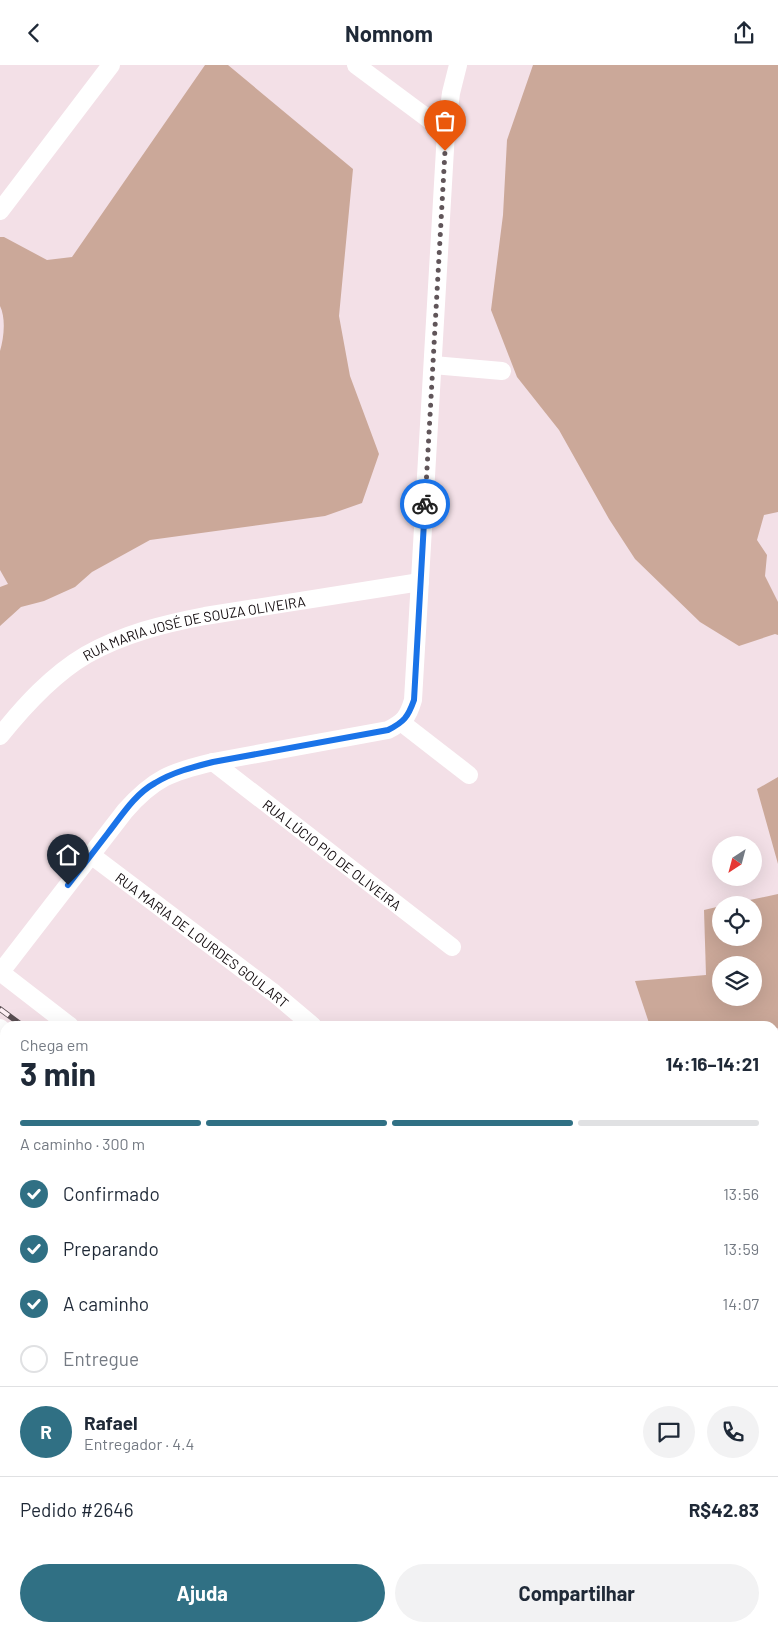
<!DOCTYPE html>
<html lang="pt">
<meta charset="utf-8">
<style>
:root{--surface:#fff;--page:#f2f2f3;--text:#1f2937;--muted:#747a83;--line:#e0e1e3;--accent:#307084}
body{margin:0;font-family:Barlow,sans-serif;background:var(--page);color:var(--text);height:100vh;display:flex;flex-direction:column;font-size:19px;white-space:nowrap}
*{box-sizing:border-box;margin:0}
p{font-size:16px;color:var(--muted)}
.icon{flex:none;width:28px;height:28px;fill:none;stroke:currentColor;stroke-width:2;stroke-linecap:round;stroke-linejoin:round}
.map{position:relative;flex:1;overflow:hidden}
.details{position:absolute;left:0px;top:956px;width:779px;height:611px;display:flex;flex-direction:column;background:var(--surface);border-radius:15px 15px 0 0;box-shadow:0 5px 20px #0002}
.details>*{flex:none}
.needle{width:32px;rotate:216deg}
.tools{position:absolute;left:712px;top:771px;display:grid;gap:10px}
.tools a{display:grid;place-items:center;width:50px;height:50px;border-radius:50%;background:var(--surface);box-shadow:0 5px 20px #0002;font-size:25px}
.pin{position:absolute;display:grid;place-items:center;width:42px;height:42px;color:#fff;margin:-51px -21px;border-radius:50% 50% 50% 0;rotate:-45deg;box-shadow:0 0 5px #0007}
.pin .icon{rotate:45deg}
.courier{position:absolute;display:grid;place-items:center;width:50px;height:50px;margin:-25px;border:4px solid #1a73e8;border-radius:50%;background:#fff;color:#222;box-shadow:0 1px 6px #0007}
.headline em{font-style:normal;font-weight:700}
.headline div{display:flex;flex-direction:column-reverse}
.headline{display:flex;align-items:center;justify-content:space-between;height:85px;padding:0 20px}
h1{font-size:32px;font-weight:700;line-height:38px}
.bar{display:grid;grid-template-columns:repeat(4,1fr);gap:8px 5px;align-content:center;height:60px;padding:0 20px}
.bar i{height:6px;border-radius:4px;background:var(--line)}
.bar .selected{background:var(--accent)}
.bar p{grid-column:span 4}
.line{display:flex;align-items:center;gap:12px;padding:0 20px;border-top:1px solid var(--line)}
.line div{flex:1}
.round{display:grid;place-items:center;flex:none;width:52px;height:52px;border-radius:26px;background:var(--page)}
ol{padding:0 20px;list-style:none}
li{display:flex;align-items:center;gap:15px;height:55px}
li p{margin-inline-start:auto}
li .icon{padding:5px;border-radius:50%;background:var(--accent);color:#fff;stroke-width:4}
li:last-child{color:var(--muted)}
li i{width:28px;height:28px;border:2px solid var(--line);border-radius:50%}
.primary-button{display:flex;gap:10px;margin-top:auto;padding:10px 20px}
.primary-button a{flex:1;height:58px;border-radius:30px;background:var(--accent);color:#fff;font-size:20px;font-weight:700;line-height:58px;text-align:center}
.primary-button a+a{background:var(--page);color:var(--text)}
header{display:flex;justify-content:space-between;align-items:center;height:65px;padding:0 20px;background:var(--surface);font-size:22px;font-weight:700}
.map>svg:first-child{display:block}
</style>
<header><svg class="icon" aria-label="back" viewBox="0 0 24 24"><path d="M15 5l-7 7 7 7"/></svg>Nomnom<svg class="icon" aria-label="share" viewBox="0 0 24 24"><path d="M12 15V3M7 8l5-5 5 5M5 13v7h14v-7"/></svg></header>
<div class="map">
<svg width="778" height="1567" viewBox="0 0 778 1567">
<rect width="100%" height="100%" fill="#f3e0e7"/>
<path fill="#dbbcae" d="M570,1563H641L640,1567H579Z"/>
<path fill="#cba899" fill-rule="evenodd" d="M205,0H228L353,104L339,251L350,311L379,389L362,438L325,451L150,475L92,507L75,522L44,536L21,542L0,561V522L8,519L0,505V286C4,273 6,253 0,241V172H4L47,195L72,192Z
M533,0H778V447L764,450L757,475L767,490L765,511L778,537V570L775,569L739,581L700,557L635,494L609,454L559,365L517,312L491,245L503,150L507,75Z
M778,712V799L757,724Z
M778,829V963L774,965V961H650L635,916L706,910L704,845L721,841V872H754V840H726ZM721,900H754V932H721Z
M5,1286V1330L0,1331V1287Z
M778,1381V1567H640L641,1562H774V1385Z
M338,1562H570L579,1567H336Z"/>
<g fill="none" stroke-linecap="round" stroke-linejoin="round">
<path stroke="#948aa9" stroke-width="24" d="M774,983L778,981
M0,1323L5,1321"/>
<g stroke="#fff" stroke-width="18">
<path d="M356,0L446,67"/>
<path d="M0,146L111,0"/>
<path d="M433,300L502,306"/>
<path d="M402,658L469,710"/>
<path id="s1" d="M0,671C24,641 52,610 86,590C123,569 163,559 205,551L420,517"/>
<path id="s2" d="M213,697L452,882"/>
<path id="s3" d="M91,790L274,928L313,961"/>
<path d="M0,907L70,961"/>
<path d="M0,908L125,746C154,713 171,707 213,697L388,665C404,657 408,652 413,635L446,67L451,28L458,0"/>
<path d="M0,963L5,967"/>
<path d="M0,1123L5,1122"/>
<path d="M0,1276L5,1275"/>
<path d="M0,1378L5,1377"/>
<path d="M56,1567L60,1562"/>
<path d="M243,1567L246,1562"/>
<path d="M321,1567L323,1562"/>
</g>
<g stroke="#594e52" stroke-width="5.5">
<path id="rail" d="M0,944L23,961
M277,1567L280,1562"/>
</g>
<use href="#rail" stroke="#feeff4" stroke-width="4" stroke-dasharray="11" stroke-linecap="butt"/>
</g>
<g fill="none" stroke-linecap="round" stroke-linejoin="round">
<path stroke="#605559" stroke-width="5" stroke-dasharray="0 9" d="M425,439L445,86"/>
<path stroke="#1a73e8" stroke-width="6" d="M68,820C82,802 95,785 108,768C122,750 135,729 155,718C173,707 193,702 213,697L388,665C404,657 408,652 414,635L425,439"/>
</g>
<g text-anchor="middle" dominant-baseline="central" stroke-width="4.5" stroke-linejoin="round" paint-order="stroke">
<g font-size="14" fill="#110a0d" stroke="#feeff4">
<text stroke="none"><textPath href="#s1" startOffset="231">RUA MARIA JOSÉ DE SOUZA OLIVEIRA</textPath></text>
<text stroke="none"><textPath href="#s2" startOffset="151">RUA LÚCIO PIO DE OLIVEIRA</textPath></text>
<text stroke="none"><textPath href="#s3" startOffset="140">RUA MARIA DE LOURDES GOULART</textPath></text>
</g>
</g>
</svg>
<div class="tools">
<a><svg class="needle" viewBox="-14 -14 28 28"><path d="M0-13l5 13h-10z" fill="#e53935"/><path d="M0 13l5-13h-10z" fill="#747a83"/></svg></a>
<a><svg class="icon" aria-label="locate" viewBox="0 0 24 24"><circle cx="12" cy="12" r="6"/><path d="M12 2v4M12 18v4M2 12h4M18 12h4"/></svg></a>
<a><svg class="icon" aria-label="layers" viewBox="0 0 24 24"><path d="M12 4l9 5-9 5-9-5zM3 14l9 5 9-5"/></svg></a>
</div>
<div class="pin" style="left:445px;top:86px;background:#ea580c"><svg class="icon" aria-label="bag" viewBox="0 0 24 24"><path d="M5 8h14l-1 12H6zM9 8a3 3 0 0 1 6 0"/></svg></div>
<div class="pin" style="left:68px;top:820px;background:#1f2937"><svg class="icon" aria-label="home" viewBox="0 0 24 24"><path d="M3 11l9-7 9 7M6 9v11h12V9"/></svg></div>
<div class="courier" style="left:425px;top:439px"><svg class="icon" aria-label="bike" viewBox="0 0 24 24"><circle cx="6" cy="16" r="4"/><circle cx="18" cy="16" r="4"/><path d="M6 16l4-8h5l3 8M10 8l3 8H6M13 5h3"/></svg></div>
<section class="details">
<div class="headline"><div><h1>3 min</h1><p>Chega em</p></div><em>14:16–14:21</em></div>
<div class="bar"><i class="selected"></i><i class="selected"></i><i class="selected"></i><i></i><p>A caminho · 300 m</p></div>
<ol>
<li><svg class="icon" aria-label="check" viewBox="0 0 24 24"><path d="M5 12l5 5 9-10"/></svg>Confirmado<p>13:56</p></li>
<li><svg class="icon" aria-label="check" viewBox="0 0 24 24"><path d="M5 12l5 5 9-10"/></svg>Preparando<p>13:59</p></li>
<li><svg class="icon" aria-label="check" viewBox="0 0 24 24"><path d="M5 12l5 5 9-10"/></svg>A caminho<p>14:07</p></li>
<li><i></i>Entregue</li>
</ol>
<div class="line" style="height:90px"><b class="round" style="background:var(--accent);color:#fff">R</b><div><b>Rafael</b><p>Entregador · 4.4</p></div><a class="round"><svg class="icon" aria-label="chat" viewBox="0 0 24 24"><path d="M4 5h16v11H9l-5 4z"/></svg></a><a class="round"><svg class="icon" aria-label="phone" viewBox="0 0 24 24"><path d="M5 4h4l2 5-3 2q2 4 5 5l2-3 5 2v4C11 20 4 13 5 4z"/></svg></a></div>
<div class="line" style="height:65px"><div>Pedido #2646</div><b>R$42.83</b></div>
<div class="primary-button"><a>Ajuda</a><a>Compartilhar</a></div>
</section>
</div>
